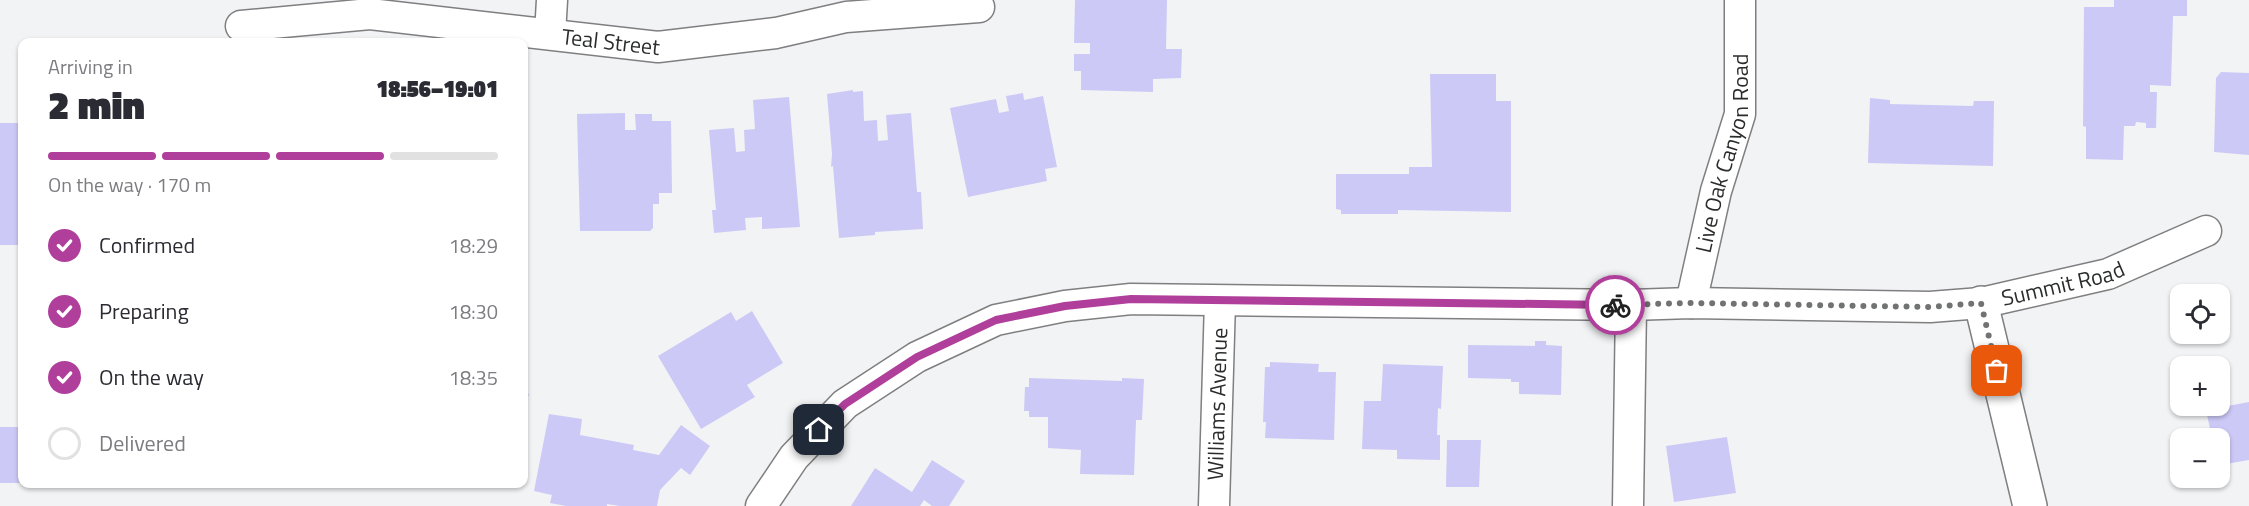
<!DOCTYPE html>
<meta charset="utf-8">
<style>
:root{--surface:#fff;--page:#f7f7f7;--text:#2b2b33;--muted:#7c7c81;--line:#e1e1e2;--accent:#b03f9b}
body{margin:0;font-family:"Titillium Web",sans-serif;background:var(--page);color:var(--text);height:100vh;display:flex;flex-direction:column;font-size:22px;white-space:nowrap}
*{box-sizing:border-box;margin:0}
p{font-size:20px;color:var(--muted)}
.icon{flex:none;width:33px;height:33px;fill:none;stroke:currentColor;stroke-width:2;stroke-linecap:round;stroke-linejoin:round}
.map{position:relative;flex:1;overflow:hidden}
.drawer{position:absolute;left:18px;top:38px;width:510px;height:450px;display:flex;flex-direction:column;background:var(--surface);border-radius:12px;box-shadow:0 2px 4px #0004}
.drawer>*{flex:none}
.fabs{position:absolute;left:2170px;top:284px;display:grid;gap:12px}
.fabs a{display:grid;place-items:center;width:60px;height:60px;border-radius:12px;background:var(--surface);box-shadow:0 2px 4px #0004;font-size:30px}
.pin{position:absolute;display:grid;place-items:center;width:51px;height:51px;color:#fff;margin:-26px;border-radius:12px;box-shadow:0 3px 9px #0006}
.courier{position:absolute;display:grid;place-items:center;width:60px;height:60px;margin:-30px;border:4px solid #b03f9b;border-radius:50%;background:#fff;color:#222;box-shadow:0 2px 8px #0007}
.summary em{font-style:normal;font-weight:800}
.summary div{display:flex;flex-direction:column-reverse}
.summary{display:flex;align-items:center;justify-content:space-between;height:102px;padding:0 30px}
h1{font-size:39px;font-weight:800;line-height:45px}
.bar{display:grid;grid-template-columns:repeat(4,1fr);gap:9px 6px;align-content:center;height:72px;padding:0 30px}
.bar i{height:8px;border-radius:4px;background:var(--line)}
.bar .on{background:var(--accent)}
.bar p{grid-column:span 4}
ol{padding:0 30px;list-style:none}
li{display:flex;align-items:center;gap:18px;height:66px}
li p{margin-inline-start:auto}
li .icon{padding:6px;border-radius:50%;background:var(--accent);color:#fff;stroke-width:4}
li:last-child{color:var(--muted)}
li i{width:33px;height:33px;border:3px solid var(--line);border-radius:50%}
.map>svg:first-child{display:block}
</style>
<div class="map">
<svg width="2249" height="506" viewBox="0 0 2249 506">
<rect width="100%" height="100%" fill="#f2f3f5"/>
<path fill="#ccc9f6" d="M1075,0H1167L1166,49H1182L1181,78L1153,79V92L1081,90V71H1074V54H1090V43H1074Z
M2114,0H2187V16H2173L2171,86L2150,85V92H2157L2156,128H2146V123L2136,122L2135,126H2124L2123,160L2086,159V127L2083,126L2084,7H2114Z
M2221,72L2249,73V155L2214,152L2216,78Z
M1430,74H1496V101H1511V212L1398,210V214H1341V210L1336,209V174H1409V167H1432Z
M853,90V92L863,91L864,121L877,120L878,141L888,140L886,115L911,113L917,192H921L923,229L875,232V235L839,238L833,166L831,167L832,154L827,94Z
M1023,93L1024,100L1043,96L1057,167L1045,169L1047,181L968,197L950,108L996,99L999,113L1009,111L1006,96Z
M789,97L800,227L762,229V217L745,218L746,230L714,233L712,210H716L709,130L734,128L736,152L745,151L744,130L755,129L753,100Z
M1870,98L1890,100V104L1973,106L1974,101H1994L1993,166L1868,163Z
M625,113V130H636L635,114H652V121H671L672,193H659V204H653V228L650,231H580L577,114Z
M0,123H22V245H0Z
M752,311L783,363L747,385L755,397L701,429L658,356L731,312L736,321Z
M1535,341H1546V345L1562,346L1561,395L1519,394V382H1511V379L1468,378V345L1535,346Z
M2196,360L2211,366H2194Z
M1270,362L1319,364L1318,372H1336L1334,440L1265,438L1266,422H1263L1265,367H1270Z
M1383,364L1443,366L1441,409L1438,408L1437,435H1440V460L1397,459V450L1362,449L1364,401H1381Z
M1029,378L1122,381V378L1144,379L1142,420H1136L1134,475L1080,474L1081,450L1048,448V417H1029V411H1024L1025,387H1029Z
M524,392L529,394L524,409Z
M2249,402V460L2220,465V438H2212L2206,410Z
M549,414L582,419L580,435L634,445L633,450L659,455L681,425L710,446L690,475L681,468L660,490L657,506H620L607,504V506H566L550,503L552,495L534,491Z
M0,427H22V483H0Z
M1727,437L1736,493L1674,502L1666,446Z
M1447,440H1481L1479,487H1446Z
M932,460L965,481L949,506H932L924,500L920,506H851L875,468L912,492Z"/>
<g fill="none" stroke-linecap="round" stroke-linejoin="round">
<g stroke="#7f7f81" stroke-width="33">
<g id="street">
<path id="s1" d="M241,26L370,14L658,47L776,33L846,17L979,7"/>
<path d="M550,34L552,0"/>
<path id="s2" d="M1691,303L1716,191L1740,114V0"/>
<path id="s3" d="M761,506L794,457L845,404L917,357L996,320L1065,306L1131,299L1631,305L1691,303L1930,307L1981,303L2108,274L2206,231"/>
<path id="s4" d="M1214,506L1220,301"/>
<path d="M1628,506L1631,305"/>
</g>
</g>
<g stroke="#7f7f81" stroke-width="36">
<path id="secondary" d="M1981,303L2030,506"/>
</g>
<use href="#street" stroke="#fff" stroke-width="30"/>
<use href="#secondary" stroke="#fff" stroke-width="33"/>
</g>
<g fill="none" stroke-linecap="round" stroke-linejoin="round">
<path stroke="#717272" stroke-width="6" stroke-dasharray="0 10.8" d="M1615,305L1691,303L1930,307L1981,303L1997,371"/>
<path stroke="#b03f9b" stroke-width="8" d="M819,430L845,404L917,357L996,320L1065,306L1131,299L1615,305"/>
</g>
<g text-anchor="middle" dominant-baseline="central" stroke-width="5" stroke-linejoin="round" paint-order="stroke">
<g font-size="22" fill="#2b2c2c" stroke="#f2f3f5">
<text stroke="none"><textPath href="#s1" startOffset="372">Teal Street</textPath></text>
<text stroke="none"><textPath href="#s2" startOffset="154">Live Oak Canyon Road</textPath></text>
<text stroke="none"><textPath href="#s3" startOffset="1377">Summit Road</textPath></text>
<text stroke="none"><textPath href="#s4" startOffset="102">Williams Avenue</textPath></text>
</g>
</g>
</svg>
<div class="fabs">
<a><svg class="icon" aria-label="locate" viewBox="0 0 24 24"><circle cx="12" cy="12" r="6"/><path d="M12 2v4M12 18v4M2 12h4M18 12h4"/></svg></a>
<a>+</a>
<a>−</a>
</div>
<div class="pin" style="left:1997px;top:371px;background:#ea580c"><svg class="icon" aria-label="bag" viewBox="0 0 24 24"><path d="M5 8h14l-1 12H6zM9 8a3 3 0 0 1 6 0"/></svg></div>
<div class="pin" style="left:819px;top:430px;background:#1f2937"><svg class="icon" aria-label="home" viewBox="0 0 24 24"><path d="M3 11l9-7 9 7M6 9v11h12V9"/></svg></div>
<div class="courier" style="left:1615px;top:305px"><svg class="icon" aria-label="bike" viewBox="0 0 24 24"><circle cx="6" cy="16" r="4"/><circle cx="18" cy="16" r="4"/><path d="M6 16l4-8h5l3 8M10 8l3 8H6M13 5h3"/></svg></div>
<section class="drawer">
<div class="summary"><div><h1>2 min</h1><p>Arriving in</p></div><em>18:56–19:01</em></div>
<div class="bar"><i class="on"></i><i class="on"></i><i class="on"></i><i></i><p>On the way · 170 m</p></div>
<ol>
<li><svg class="icon" aria-label="check" viewBox="0 0 24 24"><path d="M5 12l5 5 9-10"/></svg>Confirmed<p>18:29</p></li>
<li><svg class="icon" aria-label="check" viewBox="0 0 24 24"><path d="M5 12l5 5 9-10"/></svg>Preparing<p>18:30</p></li>
<li><svg class="icon" aria-label="check" viewBox="0 0 24 24"><path d="M5 12l5 5 9-10"/></svg>On the way<p>18:35</p></li>
<li><i></i>Delivered</li>
</ol>
</section>
</div>
